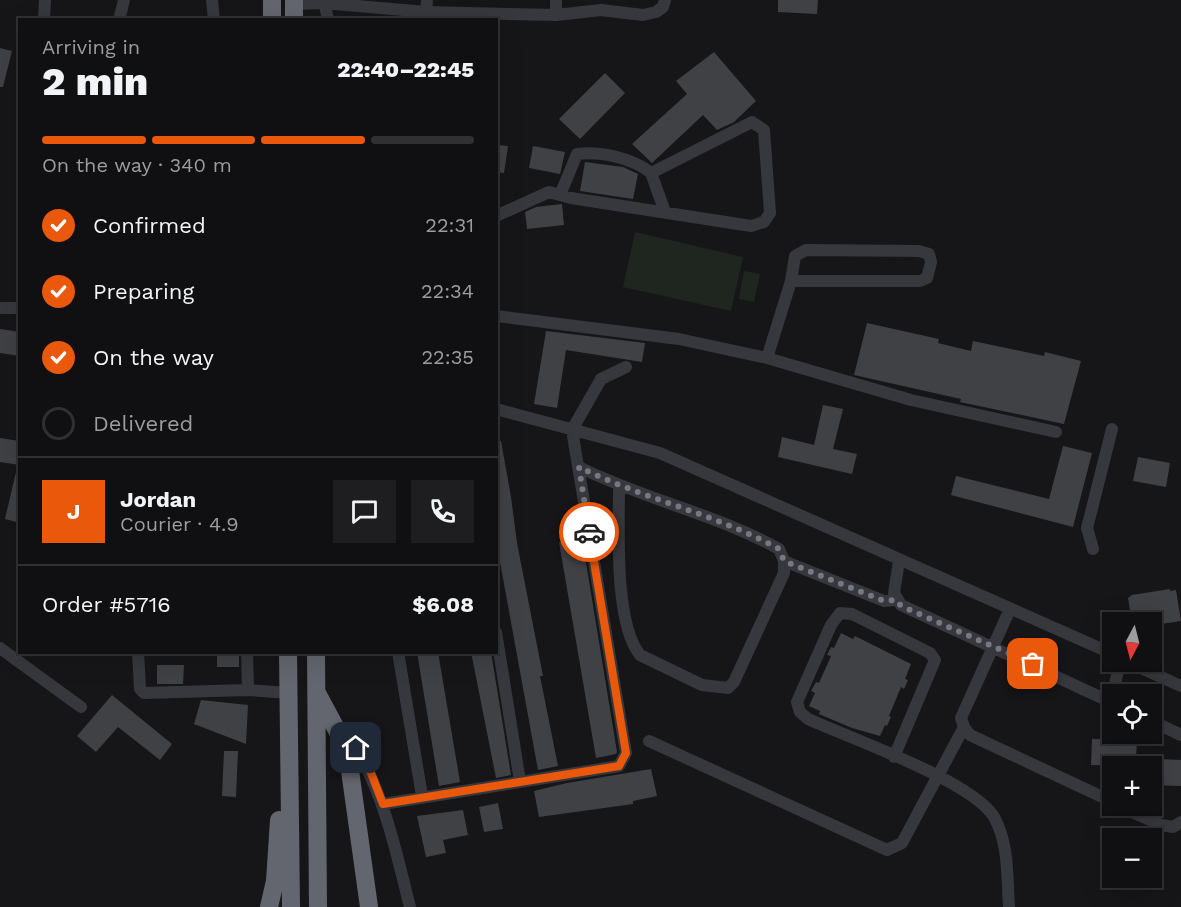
<!DOCTYPE html>
<meta charset="utf-8">
<style>
:root{--surface:#101012;--page:#1e1e20;--text:#f1f3f6;--muted:#9c9d9f;--line:#303032;--accent:#ea580c}
body{margin:0;font-family:"Work Sans",sans-serif;background:var(--page);color:var(--text);height:100vh;display:flex;flex-direction:column;font-size:22px;white-space:nowrap}
*{box-sizing:border-box;margin:0}
p{font-size:20px;color:var(--muted)}
.icon{flex:none;width:33px;height:33px;fill:none;stroke:currentColor;stroke-width:2;stroke-linecap:round;stroke-linejoin:round}
.map{position:relative;flex:1;overflow:hidden}
.panel{position:absolute;left:18px;top:18px;width:480px;height:636px;display:flex;flex-direction:column;background:var(--surface);border-radius:0px;box-shadow:0 6px 24px #0002,0 0 0 2px var(--line)}
.panel>*{flex:none}
.needle{width:39px;rotate:187deg}
.buttons{position:absolute;left:1102px;top:612px;display:grid;gap:12px}
.buttons a{display:grid;place-items:center;width:60px;height:60px;border-radius:0px;background:var(--surface);box-shadow:0 6px 24px #0002,0 0 0 2px var(--line);font-size:30px}
.pin{position:absolute;display:grid;place-items:center;width:51px;height:51px;color:#fff;margin:-26px;border-radius:12px;box-shadow:0 3px 9px #0006}
.courier{position:absolute;display:grid;place-items:center;width:60px;height:60px;margin:-30px;border:4px solid #ea580c;border-radius:50%;background:#fff;color:#222;box-shadow:0 2px 8px #0007}
.overview em{font-style:normal;font-weight:800}
.overview div{display:flex;flex-direction:column-reverse}
.overview{display:flex;align-items:center;justify-content:space-between;height:102px;padding:0 24px}
h1{font-size:39px;font-weight:800;line-height:45px}
.bar{display:grid;grid-template-columns:repeat(4,1fr);gap:9px 6px;align-content:center;height:72px;padding:0 24px}
.bar i{height:8px;border-radius:4px;background:var(--line)}
.bar .selected{background:var(--accent)}
.bar p{grid-column:span 4}
.line{display:flex;align-items:center;gap:15px;padding:0 24px;border-top:2px solid var(--line)}
.line div{flex:1}
.round{display:grid;place-items:center;flex:none;width:63px;height:63px;border-radius:0px;background:var(--page)}
ol{padding:0 24px;list-style:none}
li{display:flex;align-items:center;gap:18px;height:66px}
li p{margin-inline-start:auto}
li .icon{padding:6px;border-radius:50%;background:var(--accent);color:#fff;stroke-width:4}
li:last-child{color:var(--muted)}
li i{width:33px;height:33px;border:3px solid var(--line);border-radius:50%}
.map>svg:first-child{display:block}
</style>
<div class="map">
<svg width="1181" height="907" viewBox="0 0 1181 907">
<rect width="100%" height="100%" fill="#161618"/>
<path fill="#1e261f" d="M635,232L743,257L731,311L623,287Z
M744,271L760,274L754,302L739,299Z"/>
<path fill="#404145" d="M778,0H818L817,14L778,12Z
M0,48L12,51L3,87H0Z
M714,52L756,101L734,122L717,130L703,115L652,163L632,144L687,94L676,81Z
M605,73L625,93L580,139L559,119Z
M496,145L508,146L504,173L496,172Z
M533,146L565,152L560,174L529,168Z
M585,162L623,167L638,174L633,199L580,191Z
M562,204L564,225L527,229L525,212L536,207Z
M867,323L939,339L938,343L971,351L973,341L1044,356L1045,352L1081,361L1064,424L960,402L961,399L854,375Z
M0,329L20,332V356L0,353Z
M546,331L645,343L642,362L566,350L557,408L534,404Z
M823,405L843,409L833,449L857,454L852,474L778,457L782,437L814,445Z
M0,438L20,441V465L0,462Z
M496,441H501L511,497L517,543L543,676H540L558,766L538,770L498,551Z
M1063,446L1092,453L1073,527L951,495L956,476L1049,499Z
M1138,457L1170,463L1166,487L1133,481Z
M16,472L20,473V523L5,519Z
M582,538L617,752L616,754L596,758L559,542Z
M1170,589V591L1176,590L1181,621L1161,624L1132,622L1128,598L1132,595Z
M841,633L853,639L855,636L911,664L905,679L908,680L904,689L901,687L889,716L891,717L887,726L885,725L880,736L852,728L819,714L820,711L809,706L815,693L811,691L816,682L819,683L831,656L827,655L831,647L834,648Z
M217,652H239V667H217Z
M417,652H438L460,782L439,786Z
M471,652H491L511,775L496,778Z
M157,665H184L183,684H157Z
M112,695L172,744L160,760L118,727L96,752L77,736Z
M201,700L248,705L246,744L194,724Z
M1092,739L1137,740L1136,758L1181,760V786L1152,785V766L1091,765Z
M224,751H238L236,797L222,796Z
M651,769L657,796L633,801V804L539,817L534,791L567,783Z
M498,803L503,829L484,832L479,807Z
M463,810L468,835L443,840L446,853L426,857L417,816Z"/>
<g fill="none" stroke-linecap="round" stroke-linejoin="round">
<path stroke="#37383d" stroke-width="12" d="M212,0L214,20
M324,0L328,20
M294,4L324,3L426,12L556,15L601,10L643,15L656,12L663,7L665,0
M426,12L427,0
M556,15V0
M44,20L45,0
M119,20L124,0
M651,173L665,212
M496,216L549,192L571,198L751,226L764,222L770,213L764,130L752,122L651,173C633,158 600,151 577,154L560,195
M0,308H20
M496,316L679,339L767,358L911,400L1056,432
M767,358L791,281L795,256L806,250L919,251L929,254L931,262L927,278L920,281H791
M496,409L660,453L1113,654
M579,467C643,499 716,514 779,549L784,561V573L734,682L728,688L702,685L640,655C614,623 619,528 619,487
M1093,549L1087,528L1112,429
M784,561L884,601L896,600
M899,561L894,593L901,605L1113,703
M1010,609L961,718L964,727L970,735L1113,802
M496,632L520,781
M0,648L81,707
M138,652L140,689L144,693L248,690L288,693
M247,652L248,690
M398,652L422,796
M1128,662L1181,686
M1111,702L1120,662
M1152,721L1181,735
M649,741L887,850L902,843L964,727
M356,748C385,797 396,852 410,907
M894,757L935,660L930,653L852,614L840,613L831,625L797,702L800,712L808,719C850,738 972,781 994,817C1009,843 1007,878 1009,907
M383,804L619,766L626,753L572,430L601,379L626,367
M1119,806L1161,825L1173,827L1181,822"/>
<path stroke="#63666e" stroke-width="18" d="M272,0V20
M294,0V20
M288,652L291,907
M316,652L318,907
M317,693L347,749L369,907
M269,907L275,881L279,820"/>
</g>
<g fill="none" stroke-linecap="round" stroke-linejoin="round">
<path stroke="#757880" stroke-width="6" stroke-dasharray="0 10.8" d="M589,532L579,467C643,499 716,514 779,549L784,561L884,601L896,600L901,606L1033,664"/>
<path stroke="#ea580c" stroke-width="8" d="M356,748L371,773L383,804L619,766L626,753L589,532"/>
</g>
</svg>
<div class="buttons">
<a><svg class="needle" viewBox="-14 -14 28 28"><path d="M0-13l5 13h-10z" fill="#e53935"/><path d="M0 13l5-13h-10z" fill="#9c9d9f"/></svg></a>
<a><svg class="icon" aria-label="locate" viewBox="0 0 24 24"><circle cx="12" cy="12" r="6"/><path d="M12 2v4M12 18v4M2 12h4M18 12h4"/></svg></a>
<a>+</a>
<a>−</a>
</div>
<div class="pin" style="left:1033px;top:664px;background:#ea580c"><svg class="icon" aria-label="bag" viewBox="0 0 24 24"><path d="M5 8h14l-1 12H6zM9 8a3 3 0 0 1 6 0"/></svg></div>
<div class="pin" style="left:356px;top:748px;background:#1f2937"><svg class="icon" aria-label="home" viewBox="0 0 24 24"><path d="M3 11l9-7 9 7M6 9v11h12V9"/></svg></div>
<div class="courier" style="left:589px;top:532px"><svg class="icon" aria-label="car" viewBox="0 0 24 24"><path d="M5 17H2v-5l4-1 3-4h7l3 4 3 1v5h-3M9 17h6M6 11h13"/><circle cx="7" cy="17" r="2"/><circle cx="17" cy="17" r="2"/></svg></div>
<section class="panel">
<div class="overview"><div><h1>2 min</h1><p>Arriving in</p></div><em>22:40–22:45</em></div>
<div class="bar"><i class="selected"></i><i class="selected"></i><i class="selected"></i><i></i><p>On the way · 340 m</p></div>
<ol>
<li><svg class="icon" aria-label="check" viewBox="0 0 24 24"><path d="M5 12l5 5 9-10"/></svg>Confirmed<p>22:31</p></li>
<li><svg class="icon" aria-label="check" viewBox="0 0 24 24"><path d="M5 12l5 5 9-10"/></svg>Preparing<p>22:34</p></li>
<li><svg class="icon" aria-label="check" viewBox="0 0 24 24"><path d="M5 12l5 5 9-10"/></svg>On the way<p>22:35</p></li>
<li><i></i>Delivered</li>
</ol>
<div class="line" style="height:108px"><b class="round" style="background:var(--accent);color:#fff">J</b><div><b>Jordan</b><p>Courier · 4.9</p></div><a class="round"><svg class="icon" aria-label="chat" viewBox="0 0 24 24"><path d="M4 5h16v11H9l-5 4z"/></svg></a><a class="round"><svg class="icon" aria-label="phone" viewBox="0 0 24 24"><path d="M5 4h4l2 5-3 2q2 4 5 5l2-3 5 2v4C11 20 4 13 5 4z"/></svg></a></div>
<div class="line" style="height:78px"><div>Order #5716</div><b>$6.08</b></div>
</section>
</div>
